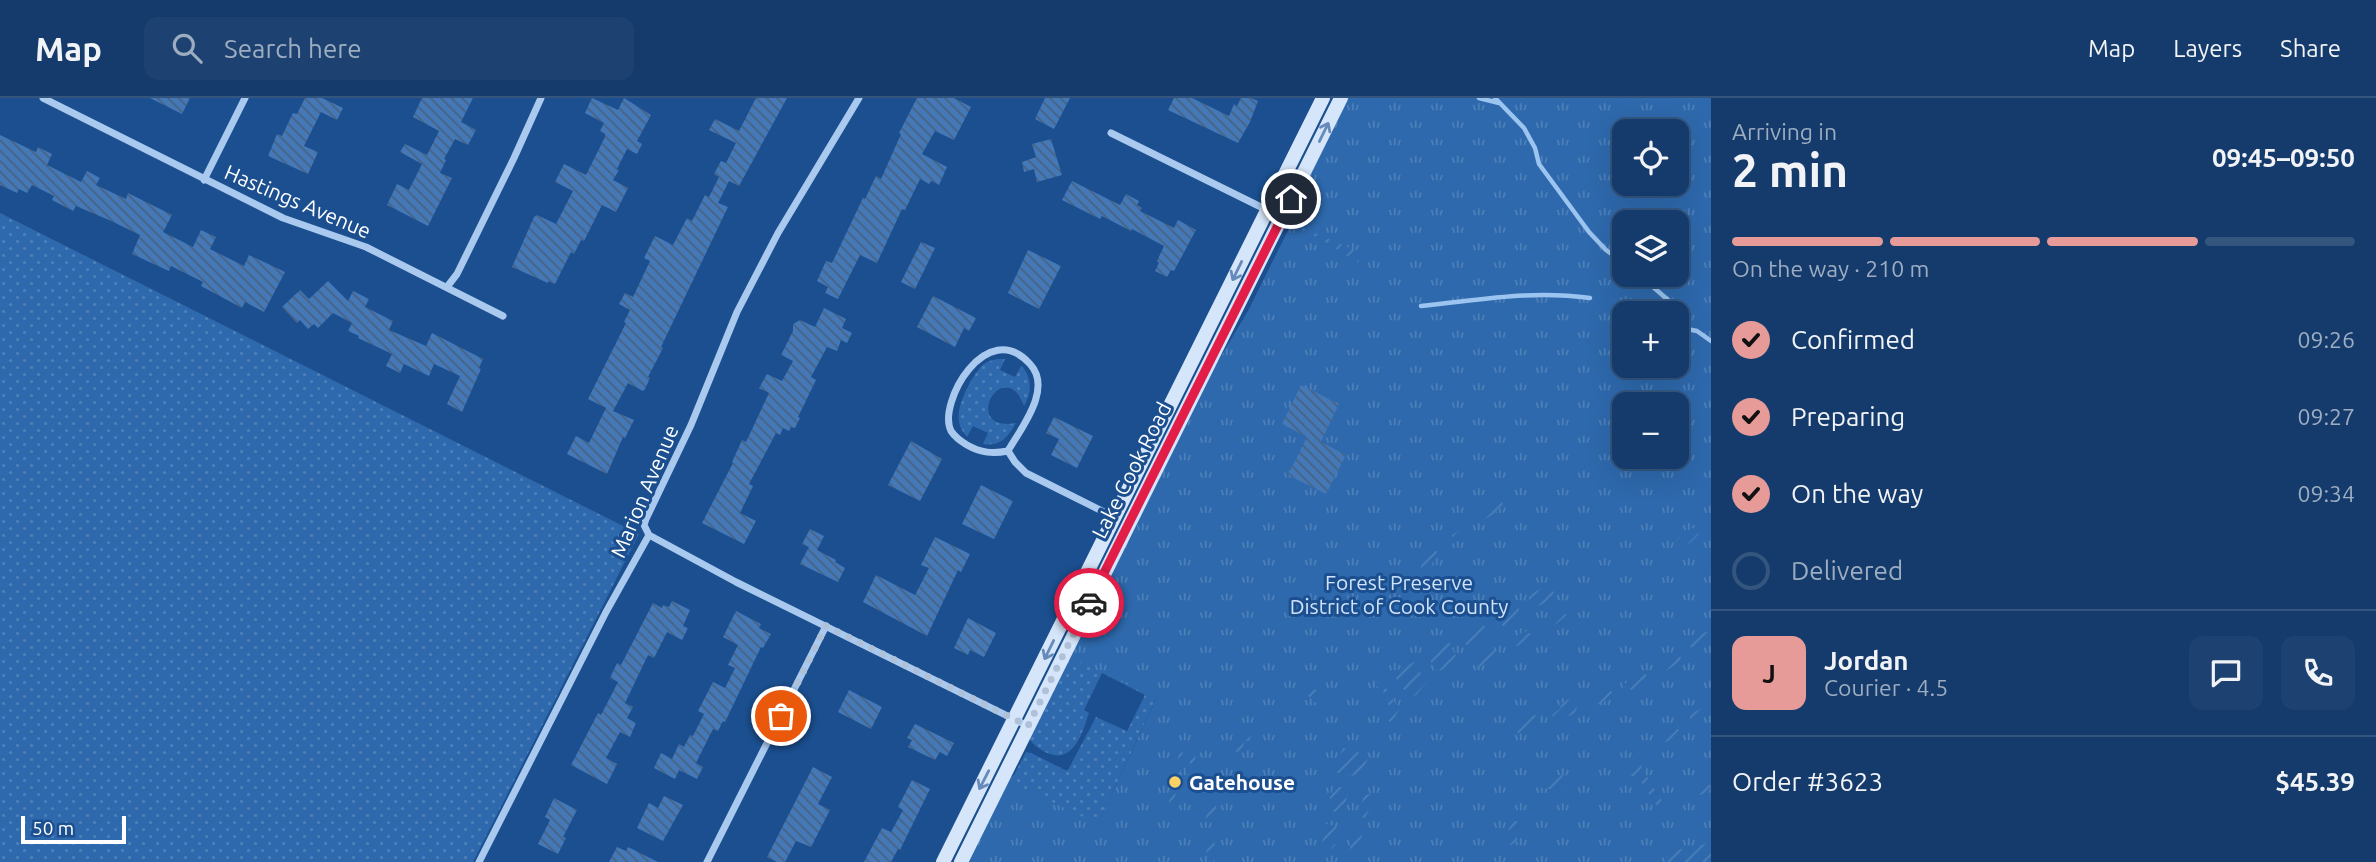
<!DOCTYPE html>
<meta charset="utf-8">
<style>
:root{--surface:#143b6b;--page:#1d4271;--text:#f1f3f6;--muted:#9dadc1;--line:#33557e;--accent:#e69b98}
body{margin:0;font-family:Ubuntu,sans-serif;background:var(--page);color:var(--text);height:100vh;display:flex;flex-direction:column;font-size:26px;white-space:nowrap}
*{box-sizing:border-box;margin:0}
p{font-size:23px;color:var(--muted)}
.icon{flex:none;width:38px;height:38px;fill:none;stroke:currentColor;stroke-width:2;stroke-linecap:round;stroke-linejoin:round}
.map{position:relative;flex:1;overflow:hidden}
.details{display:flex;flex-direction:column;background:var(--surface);width:665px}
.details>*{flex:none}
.controls{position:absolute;left:1612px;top:21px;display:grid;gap:14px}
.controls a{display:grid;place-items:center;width:77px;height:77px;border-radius:14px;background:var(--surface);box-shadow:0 7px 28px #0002,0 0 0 2px var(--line);font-size:35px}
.scale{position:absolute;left:21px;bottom:18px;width:105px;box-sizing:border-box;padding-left:7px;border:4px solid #fff;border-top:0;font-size:19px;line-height:24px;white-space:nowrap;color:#fff;-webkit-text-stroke:5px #1b4f8f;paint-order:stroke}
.pin{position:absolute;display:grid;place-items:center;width:60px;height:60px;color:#fff;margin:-30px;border:4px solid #fff;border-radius:50%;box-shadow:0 2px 7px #0007}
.courier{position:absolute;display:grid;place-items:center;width:70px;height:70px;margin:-35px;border:5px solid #e11d48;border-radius:50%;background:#fff;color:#222;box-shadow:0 2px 9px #0007}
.summary em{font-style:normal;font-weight:700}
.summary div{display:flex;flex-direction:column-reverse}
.summary{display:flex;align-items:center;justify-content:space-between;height:119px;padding:0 21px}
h1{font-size:46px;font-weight:700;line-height:52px}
.bar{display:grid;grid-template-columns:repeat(4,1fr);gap:10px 7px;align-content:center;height:84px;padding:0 21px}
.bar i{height:9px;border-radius:5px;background:var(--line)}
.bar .on{background:var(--accent)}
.bar p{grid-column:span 4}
.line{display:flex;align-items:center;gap:18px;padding:0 21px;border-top:2px solid var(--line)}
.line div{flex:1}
.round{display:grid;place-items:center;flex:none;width:74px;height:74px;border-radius:14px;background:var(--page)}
ol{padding:0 21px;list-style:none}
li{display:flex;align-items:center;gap:21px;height:77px}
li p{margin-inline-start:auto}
li .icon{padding:7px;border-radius:50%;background:var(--accent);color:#111;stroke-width:4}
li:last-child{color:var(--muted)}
li i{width:38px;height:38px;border:4px solid var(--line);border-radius:50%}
header{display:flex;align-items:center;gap:42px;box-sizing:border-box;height:98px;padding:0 35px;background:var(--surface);border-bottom:2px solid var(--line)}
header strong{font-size:33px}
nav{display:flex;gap:38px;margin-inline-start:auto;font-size:24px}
.search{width:490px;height:63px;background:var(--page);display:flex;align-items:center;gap:18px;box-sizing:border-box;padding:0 24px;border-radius:14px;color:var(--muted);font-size:26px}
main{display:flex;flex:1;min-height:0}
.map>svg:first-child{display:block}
</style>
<header>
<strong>Map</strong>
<div class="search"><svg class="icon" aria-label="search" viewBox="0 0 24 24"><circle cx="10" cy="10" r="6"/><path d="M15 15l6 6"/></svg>Search here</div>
<nav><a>Map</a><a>Layers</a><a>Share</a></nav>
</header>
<main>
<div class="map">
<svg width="1711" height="764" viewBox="0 0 1711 764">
<defs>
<pattern id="grass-dots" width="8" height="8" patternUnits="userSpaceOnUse" patternTransform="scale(1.75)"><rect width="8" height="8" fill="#2e69ad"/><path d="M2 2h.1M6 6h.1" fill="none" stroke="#4d80b9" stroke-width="1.8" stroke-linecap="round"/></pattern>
<pattern id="park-tufts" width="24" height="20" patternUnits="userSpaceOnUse" patternTransform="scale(1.75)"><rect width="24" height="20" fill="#2e69ad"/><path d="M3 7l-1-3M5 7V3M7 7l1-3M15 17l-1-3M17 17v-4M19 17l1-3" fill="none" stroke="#4d80b9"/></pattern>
<pattern id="garden-furrows" width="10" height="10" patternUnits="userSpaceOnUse" patternTransform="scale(1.75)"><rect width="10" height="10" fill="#2e69ad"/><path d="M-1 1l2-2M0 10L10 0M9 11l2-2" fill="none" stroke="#4d80b9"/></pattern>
<pattern id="building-back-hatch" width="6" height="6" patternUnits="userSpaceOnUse" patternTransform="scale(1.75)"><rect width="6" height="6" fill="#4478b7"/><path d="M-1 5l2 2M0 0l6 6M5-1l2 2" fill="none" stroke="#486282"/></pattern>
</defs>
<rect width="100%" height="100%" fill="#1b4f8f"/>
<path fill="url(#grass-dots)" d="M0,115L639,436L473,764H0Z
M998,261H1005L1000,272L1015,279L1021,268L1023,269C1032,282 1032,294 1024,308C1022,304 1019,296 1015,293C992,275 968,334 1016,325C1008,339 1000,349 983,346L988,335L973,328L967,339C963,334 960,330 959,324C956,309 969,284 979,271C983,265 990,262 998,261Z
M1167,360L1165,581L1098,726L974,764L1006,682L1014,677L1026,654L1031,655L1065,672H1068L1096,619L1127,633L1145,597L1102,575L1084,612L1089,615C1082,636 1073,668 1045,654C1038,650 1032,646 1028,639Z"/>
<path fill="url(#park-tufts)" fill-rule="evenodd" d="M1347,0H1711V764H965L1006,682L1098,726L1156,601L1068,558L1200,293L1248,213L1302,104L1300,96ZM1624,33H1676V86H1624ZM1624,124H1676V177H1624ZM1624,215H1676V268H1624ZM1624,306H1676V359H1624Z"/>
<path fill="url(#garden-furrows)" d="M1301,129L1362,155L1358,165L1322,142L1300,131Z
M1495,403H1502L1503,407L1494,416L1483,422L1482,414Z
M1468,427L1472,431L1465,440L1452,446V437Z
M1692,430L1697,432L1699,436L1690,445L1678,450L1676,442Z
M1434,452L1441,455L1432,465L1421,470V462Z
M1403,476H1408L1411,481L1391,494L1390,486Z
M1550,487L1554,495L1552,500L1539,508L1532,507L1528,499L1538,492Z
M1516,506L1521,515L1519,519L1504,528L1498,526L1494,519Z
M1559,514L1567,517L1556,526L1545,530L1544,523Z
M1483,525L1487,533C1485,541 1474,549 1466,547L1460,538L1471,530Z
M1525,533L1533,537L1524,545L1511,550L1509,545L1511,541Z
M1709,533L1711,534V542L1698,551L1690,549L1689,546L1698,537Z
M1449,544L1456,558L1444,571L1436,572L1427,557L1437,549Z
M1491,552L1498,553L1500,557L1490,565L1477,570V563Z
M1677,556L1681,559L1680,564L1664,574L1658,571L1667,561Z
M1415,564L1426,585L1416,597L1409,599L1393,576L1404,568Z
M1645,576L1648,578L1646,584L1631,592L1624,589V586Z
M1382,583L1399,612L1391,625L1388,622L1393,612L1386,604L1383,592L1375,587Z
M1311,585L1322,601L1317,606L1307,597L1295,598Z
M1610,592L1613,596L1610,601L1594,608L1588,604L1598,596Z
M1571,601L1577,610L1574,616L1557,622L1553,620L1552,617L1561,610L1559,606Z
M1705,608L1711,610V614L1690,626V617Z
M1534,616L1540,623L1538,630L1522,636L1516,634L1515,625Z
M1675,628L1679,632L1670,642L1658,647V638L1670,629Z
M1247,630L1251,632L1250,643H1245L1241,653L1238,655L1234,652V646Z
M1192,650H1197L1189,697L1185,698Z
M1343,650L1367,657L1368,661L1358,678L1337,675L1338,661Z
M1183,654L1177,692L1169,717L1167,714L1179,655Z
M1640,654L1648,656L1641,669L1662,703L1658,710L1642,685L1623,672Z
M1562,676L1565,684L1564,693L1536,689L1541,684Z
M1708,684L1711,688L1709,694L1693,699L1688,698L1696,687Z
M1334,687L1344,690L1348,695L1344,710L1338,714L1329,713L1330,700Z
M1372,695L1371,708L1365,720L1361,719L1359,712L1364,698Z
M1216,702V715L1209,727L1205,723L1210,704Z
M1513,723H1517V743L1511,747L1509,746L1508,733Z
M1326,726L1335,728L1338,732L1335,748L1329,752L1321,750Z
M1356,732L1362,733L1361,745L1356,758L1352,756C1348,750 1351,737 1356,732Z
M1209,741L1214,742L1216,756L1214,764L1207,763L1206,744Z
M1711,744V764H1666L1669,752L1689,751Z"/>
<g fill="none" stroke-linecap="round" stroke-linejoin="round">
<path stroke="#9cc4f0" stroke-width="4.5" d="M1479,0L1499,5
M1495,0L1524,30L1535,50L1539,66L1589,134L1606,152L1624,165
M1639,177L1674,207L1687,231L1697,233L1711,243
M1421,208C1481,202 1530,192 1590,200"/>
</g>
<path fill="url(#building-back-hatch)" d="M150,0H190L182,16Z
M305,0H322L343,10L337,22L321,14L304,48L318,54L308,76L268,58L277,36L282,38L293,15L297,16Z
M422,0H473L461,24L476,32L468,47L455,41L444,61L446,62L440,75L452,80L428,128L387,107L397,86L409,92L422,66L400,54L405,46L427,57L439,33L413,19Z
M592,0L618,12L624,0L651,17L637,43L642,46L637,56L627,51L617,71L619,72L613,82L628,90L616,114L602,107L584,143L581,142L574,156L571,154L555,186L548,183V185L512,169L534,119L537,117L556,126L573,93L555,84L564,66L586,77L605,39V36L600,33L604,25L585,15Z
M756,0H787L739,88L729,83L718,105L728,109L661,249L663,250L648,279L650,280L645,291L643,293L628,285L613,313L634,322L625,340L623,339L607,376L567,356L576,338L589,345L606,310L588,301L626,225L624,224L630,212L619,206L625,195L633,199L650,163L644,160L655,138L673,147L687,120L692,123L705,97L709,99L719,79L714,76L721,63L726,65L736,45L709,32L715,21L739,33Z
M917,0H954L971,9L954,42L935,33L922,56L947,69L939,87L931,83L929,86L920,81L905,112L902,111L877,165L860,157L838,201L825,195L828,189L817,183L826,163L832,165L863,100L865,101L876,78L881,81L901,36L899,35Z
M1045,0H1070L1054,31L1035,21Z
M1174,0H1192L1229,18L1234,6L1237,8L1241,0H1251L1258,3L1250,24L1238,45L1168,12Z
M0,37L36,54L38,49L52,56L47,67L81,84L87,73L100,80L96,87L126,101L128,95L172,117L163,134L193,149L201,132L216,139L210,151L244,168L249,157L285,174L264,214L245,204L242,210L201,188L203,184L171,168L169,173L132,156L140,137L109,122L76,108L73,113L52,102L54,98L32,87L27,95L19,91L17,95L0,87Z
M1051,41L1062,77L1037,84L1034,71L1024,74L1022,64L1036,59L1032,46Z
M1072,83L1120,107L1126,96L1139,103L1137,107L1142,110L1140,113L1174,130L1178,122L1196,132L1174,173L1171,172L1167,179L1155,173L1159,165L1157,163L1164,148L1132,131L1131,133L1102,118L1100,121L1062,102Z
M921,144L935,150L915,191L901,184Z
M1028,152L1061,168L1039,211L1008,195Z
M328,183L348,203L353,193L369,201L365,209L393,223L389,232L426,248L432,235L483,261L479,270L481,271L462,314L447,306L460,278L434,266L429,278L404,266L400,275L386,268L392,256L358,240L359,238L348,233L352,225L333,215L318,230L314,226L308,231L300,222L297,225L282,209L300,192L309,201Z
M933,198L976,220L969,233L964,230L955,249L917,229Z
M824,210L846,221L842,230L852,235L847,245L841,242L837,253L827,249L811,279L816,282L798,319L800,320L795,330L791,329L789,333L783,330L780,337L776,335L749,386L753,388L740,415L756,423L744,446L702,425L733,365L732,364L742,342L746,344L769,295L759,290L767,276L782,283L793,263L781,257L793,233V226L800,222L815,229Z
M1301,287L1339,306L1321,344L1346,357L1326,396L1288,377L1307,339L1282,326Z
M1054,319L1093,338L1077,370L1051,357L1059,341L1046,335Z
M911,343L942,361L920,403L888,387Z
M981,387L1013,403L994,441L962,426Z
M810,431L824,438L817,452L836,462L835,464L845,470L838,484L800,466L809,449L802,446Z
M935,439L970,456L961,474L958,472L927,538L863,504L876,477L915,497L929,470L921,467Z
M672,503L690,512L683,528L688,530L682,542L667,534L654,560L648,557L625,605L633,609L627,620L636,625L630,639L620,634L606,660L617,666L607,686L571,667L598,615L601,617L618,584L610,580L617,565L621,567L653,505L662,510L663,507L669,509Z
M736,513L761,526L759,530L771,536L763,550L761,549L725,624L723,623L718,633L713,631L696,665L703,669L697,681L679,672L675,681L654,670L661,655L672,661L679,646L684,649L690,637L693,638L704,616L698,613L713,584L725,590L735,570L728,567L738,547L723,539Z
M968,520L996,535L984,559L970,552L968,557L954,550Z
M849,592L882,609L871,631L838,614Z
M915,626L954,645L947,658L940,654L935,662L908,649L912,642L907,640Z
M813,669L832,679L818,706L830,712L811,749L796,743L785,764H777L767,759Z
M912,682L930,691L900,752L898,751L891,764H864L882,730L891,734L903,712L898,709Z
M664,698L683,707L663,743L637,730L649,705L658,710Z
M554,700L577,712L563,739L566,740L558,756L538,746L550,722L545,719Z
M617,749L626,753L628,749L658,764H609Z"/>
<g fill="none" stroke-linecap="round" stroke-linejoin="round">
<path stroke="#a9c9ee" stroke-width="7" d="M43,0L283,120L366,149L503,218
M1111,35L1267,112
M204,82L245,0
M447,189L457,176L514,60L541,0
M1008,353C1021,330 1053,291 1030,266C987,218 937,305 951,333C955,339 962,344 967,347C981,355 993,356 1008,353L1015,364L1026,375L1114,419
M649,437L736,484L1028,628
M479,764L606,514L649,437L644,427L646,421L691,327L737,214L778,135L859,0
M707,764L826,528"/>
<path stroke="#d6e6fa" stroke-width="14" d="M943,764L1323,0
M961,764L1341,0"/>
</g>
<defs><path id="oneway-shaft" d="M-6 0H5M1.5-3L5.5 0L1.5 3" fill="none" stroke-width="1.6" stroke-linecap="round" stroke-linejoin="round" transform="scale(1.75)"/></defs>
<g stroke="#668bba">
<use href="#oneway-shaft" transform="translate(1324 34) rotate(-64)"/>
<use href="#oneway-shaft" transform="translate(1237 173) rotate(116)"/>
<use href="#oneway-shaft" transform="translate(1049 552) rotate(116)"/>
<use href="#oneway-shaft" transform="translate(984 682) rotate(117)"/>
</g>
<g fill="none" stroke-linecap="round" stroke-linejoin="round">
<path stroke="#afc1d8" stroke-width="7" stroke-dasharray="0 12.6" d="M781,618L826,528L1028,628L1089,505"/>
<path stroke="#e11d48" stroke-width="9" d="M1089,505L1291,101"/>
</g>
<circle fill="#ffd166" stroke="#1b4f8f" stroke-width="2.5" cx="1175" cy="684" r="7"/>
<g text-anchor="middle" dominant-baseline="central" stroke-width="6" stroke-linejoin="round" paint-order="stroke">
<g font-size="21" fill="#fff" stroke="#1b4f8f">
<text transform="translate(298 103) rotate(23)">Hastings Avenue</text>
<text transform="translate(1131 372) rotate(-63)">Lake Cook Road</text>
<text transform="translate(644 393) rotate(-67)">Marion Avenue</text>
</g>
<g font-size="21" fill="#cfe3fa" stroke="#1b4f8f">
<text x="1399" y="484">Forest Preserve<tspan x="1399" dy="24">District of Cook County</tspan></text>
</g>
<g font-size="21" font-weight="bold" fill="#fff" stroke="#1b4f8f" text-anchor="start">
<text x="1189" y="684">Gatehouse</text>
</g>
</g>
</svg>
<div class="controls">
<a><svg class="icon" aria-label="locate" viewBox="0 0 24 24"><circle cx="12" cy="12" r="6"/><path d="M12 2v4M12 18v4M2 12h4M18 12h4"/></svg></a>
<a><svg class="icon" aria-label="layers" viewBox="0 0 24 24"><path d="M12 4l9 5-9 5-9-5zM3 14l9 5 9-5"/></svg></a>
<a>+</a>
<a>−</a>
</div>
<div class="scale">50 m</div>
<div class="pin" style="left:781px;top:618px;background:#ea580c"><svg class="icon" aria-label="bag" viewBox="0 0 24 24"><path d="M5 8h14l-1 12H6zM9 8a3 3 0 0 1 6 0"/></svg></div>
<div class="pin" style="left:1291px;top:101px;background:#1f2937"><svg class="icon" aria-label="home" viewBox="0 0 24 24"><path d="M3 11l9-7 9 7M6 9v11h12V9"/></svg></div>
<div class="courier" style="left:1089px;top:505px"><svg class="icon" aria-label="car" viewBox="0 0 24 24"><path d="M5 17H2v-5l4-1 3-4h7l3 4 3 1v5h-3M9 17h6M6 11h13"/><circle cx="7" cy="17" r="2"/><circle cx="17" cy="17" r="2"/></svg></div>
</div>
<section class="details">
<div class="summary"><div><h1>2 min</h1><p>Arriving in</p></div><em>09:45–09:50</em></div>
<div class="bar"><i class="on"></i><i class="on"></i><i class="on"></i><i></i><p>On the way · 210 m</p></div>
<ol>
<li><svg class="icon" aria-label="check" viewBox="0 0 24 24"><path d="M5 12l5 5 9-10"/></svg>Confirmed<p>09:26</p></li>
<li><svg class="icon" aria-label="check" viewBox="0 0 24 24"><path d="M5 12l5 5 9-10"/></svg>Preparing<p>09:27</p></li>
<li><svg class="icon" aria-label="check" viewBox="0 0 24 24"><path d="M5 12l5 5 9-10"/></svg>On the way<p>09:34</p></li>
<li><i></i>Delivered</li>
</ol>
<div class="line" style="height:126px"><b class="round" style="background:var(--accent);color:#111">J</b><div><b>Jordan</b><p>Courier · 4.5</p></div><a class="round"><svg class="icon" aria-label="chat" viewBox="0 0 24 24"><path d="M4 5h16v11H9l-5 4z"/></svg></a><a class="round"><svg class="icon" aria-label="phone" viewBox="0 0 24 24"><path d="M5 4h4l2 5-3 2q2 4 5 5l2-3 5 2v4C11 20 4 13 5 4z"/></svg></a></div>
<div class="line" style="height:91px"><div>Order #3623</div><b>$45.39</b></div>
</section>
</main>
